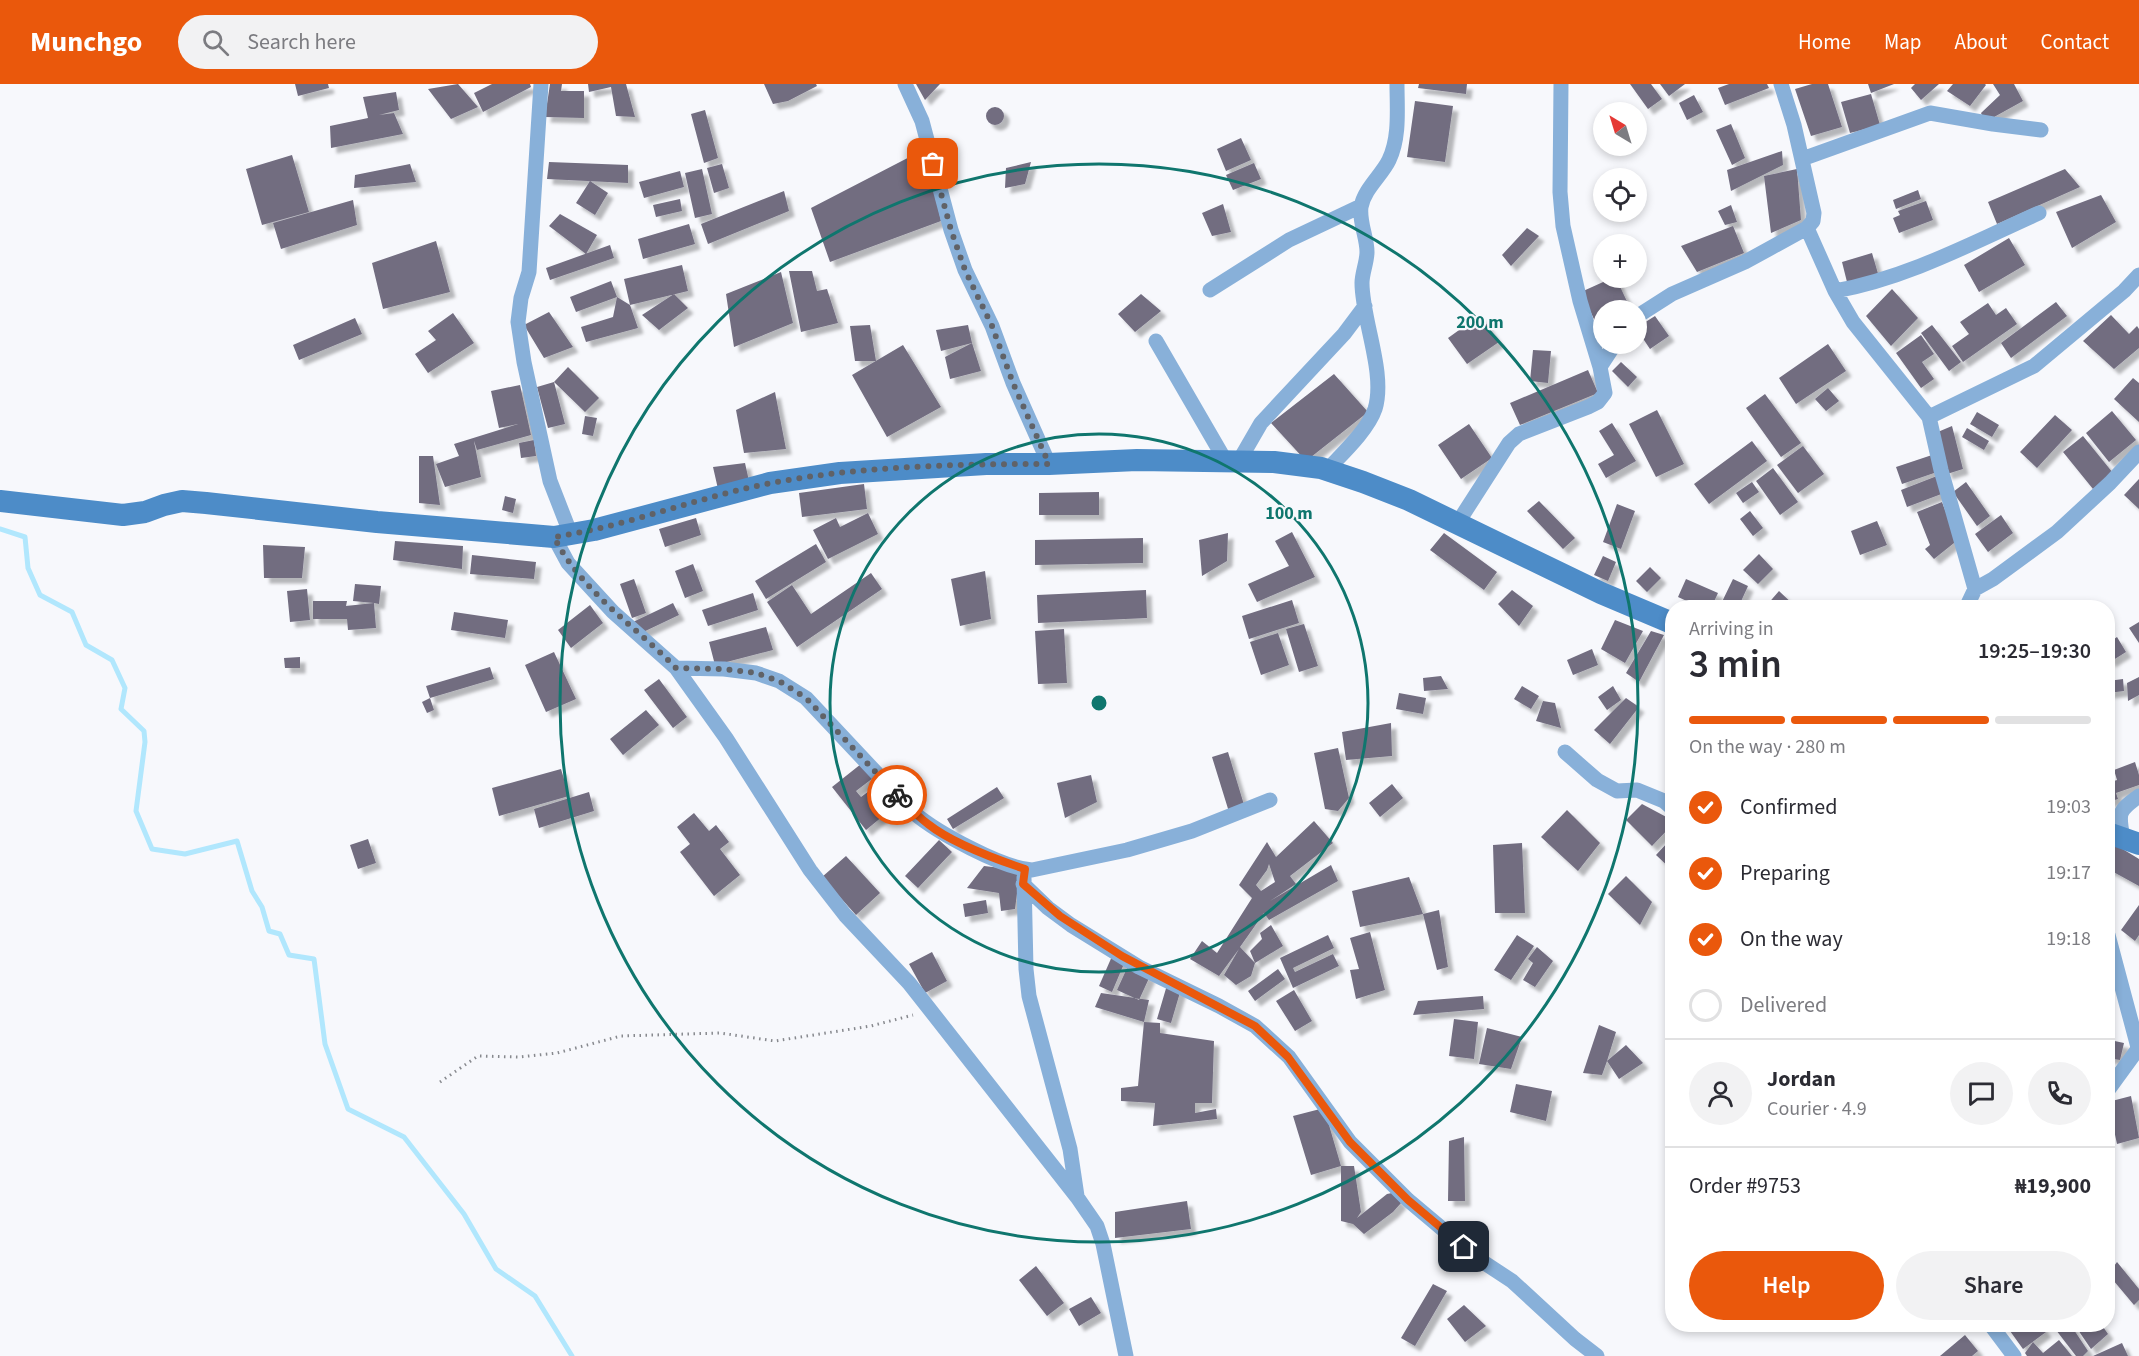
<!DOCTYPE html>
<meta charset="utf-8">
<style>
:root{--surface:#fff;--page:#f2f2f3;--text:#2b2b33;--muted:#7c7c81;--line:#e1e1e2;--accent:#ea580c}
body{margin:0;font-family:"Source Sans 3",sans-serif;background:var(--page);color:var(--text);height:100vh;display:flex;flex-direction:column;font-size:22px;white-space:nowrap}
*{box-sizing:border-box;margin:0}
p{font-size:20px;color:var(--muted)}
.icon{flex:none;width:33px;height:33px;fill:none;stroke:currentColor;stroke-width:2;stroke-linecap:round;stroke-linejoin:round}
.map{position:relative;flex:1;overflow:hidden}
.details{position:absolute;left:1665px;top:516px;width:450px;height:732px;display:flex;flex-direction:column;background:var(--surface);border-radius:24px;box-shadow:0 3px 9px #0003}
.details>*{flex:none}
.needle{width:39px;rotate:322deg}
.tools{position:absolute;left:1593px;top:18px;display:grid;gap:12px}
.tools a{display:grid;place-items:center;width:54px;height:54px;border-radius:50%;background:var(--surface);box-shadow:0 3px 9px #0003;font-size:30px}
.pin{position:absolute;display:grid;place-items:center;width:51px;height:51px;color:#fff;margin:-26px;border-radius:12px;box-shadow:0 3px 9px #0006}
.courier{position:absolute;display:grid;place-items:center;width:60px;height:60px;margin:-30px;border:4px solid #ea580c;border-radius:50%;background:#fff;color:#222;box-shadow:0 2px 8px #0007}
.overview em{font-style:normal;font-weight:600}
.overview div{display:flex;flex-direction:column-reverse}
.overview{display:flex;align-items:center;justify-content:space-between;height:102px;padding:0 24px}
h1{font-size:39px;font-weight:600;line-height:45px}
.bar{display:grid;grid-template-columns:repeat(4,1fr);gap:9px 6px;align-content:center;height:72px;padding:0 24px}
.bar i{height:8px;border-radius:4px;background:var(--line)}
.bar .on{background:var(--accent)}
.bar p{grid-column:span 4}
.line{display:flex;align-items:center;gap:15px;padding:0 24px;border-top:2px solid var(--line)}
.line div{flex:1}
.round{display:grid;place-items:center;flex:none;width:63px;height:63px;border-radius:32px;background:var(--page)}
ol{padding:0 24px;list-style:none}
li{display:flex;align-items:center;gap:18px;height:66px}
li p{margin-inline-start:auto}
li .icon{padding:6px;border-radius:50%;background:var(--accent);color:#fff;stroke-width:4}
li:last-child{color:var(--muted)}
li i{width:33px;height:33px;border:3px solid var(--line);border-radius:50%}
.action{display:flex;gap:12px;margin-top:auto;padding:12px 24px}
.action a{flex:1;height:69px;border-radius:36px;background:var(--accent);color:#fff;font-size:24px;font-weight:600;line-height:69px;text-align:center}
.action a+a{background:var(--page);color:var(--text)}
header{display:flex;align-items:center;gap:36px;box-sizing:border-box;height:84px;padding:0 30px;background:var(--accent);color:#fff}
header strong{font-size:28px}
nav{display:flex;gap:33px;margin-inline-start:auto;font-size:21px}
.search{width:420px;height:54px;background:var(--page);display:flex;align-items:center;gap:15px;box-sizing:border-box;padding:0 21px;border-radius:33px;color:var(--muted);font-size:22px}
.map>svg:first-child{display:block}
</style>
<header>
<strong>Munchgo</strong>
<div class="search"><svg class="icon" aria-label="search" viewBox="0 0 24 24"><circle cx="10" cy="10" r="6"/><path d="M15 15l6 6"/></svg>Search here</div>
<nav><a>Home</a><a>Map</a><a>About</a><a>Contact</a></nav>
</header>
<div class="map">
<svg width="2139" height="1272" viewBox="0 0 2139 1272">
<defs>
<filter id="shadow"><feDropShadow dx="5.5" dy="5.5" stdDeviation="1.5" flood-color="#0004"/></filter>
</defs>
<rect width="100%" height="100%" fill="#f7f8fc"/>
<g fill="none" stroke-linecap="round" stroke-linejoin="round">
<path stroke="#b1e7fd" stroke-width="5" d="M0,445L25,453L28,484L40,511L72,528L86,561L112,576L125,604L121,625L144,647L145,658L136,727L152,765L185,770L237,757L252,807L262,823L269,847L280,850L289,871L314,875L325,960L348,1025L404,1053L464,1130L496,1185L535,1212L572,1272"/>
</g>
<path fill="#726d80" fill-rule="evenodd" filter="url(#shadow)" d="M295,0H328L329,4L298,12Z
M458,0L478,23L451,35L428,5Z
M492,0H530L531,3L483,28L474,9Z
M550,0H562L561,7H584V34L545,33Z
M588,0H626L635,33L616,32L611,3L589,8Z
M764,0H816L817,2L788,17L773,20Z
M916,0H940L925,16Z
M1419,0H1467L1466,10L1418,4Z
M1630,0H1651L1662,15L1648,25Z
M1660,0H1685L1669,12Z
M1729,0H1767L1769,4L1725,21L1718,4Z
M1812,0H1828L1842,43L1811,52L1795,5Z
M1868,0H1894L1871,9Z
M1915,0H1939L1921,16L1911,4Z
M1953,0H1985L1986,1L1970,22L1947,7Z
M1993,0H2014L2023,17L1985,38L1981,29L2000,11Z
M396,8L399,26L379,31L394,29L403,50L331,64L330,42L368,34L363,13Z
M1871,10L1880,41L1850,49L1841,18Z
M1694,11L1703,28L1687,36L1679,19Z
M1415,17L1453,22L1445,78L1407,73Z
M986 32a9 9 0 1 1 18 0a9 9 0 1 1-18 0Z
M705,26L718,74L704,79L691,30Z
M1731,40L1745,74L1732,81L1716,46Z
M1241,54L1251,76L1226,87L1217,65Z
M925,65L941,137L830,178L811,124Z
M1782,67L1783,81L1731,107L1727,86Z
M292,71L309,128L262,141L246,85Z
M549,78L628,81V99L547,95Z
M1031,78L1025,100L1005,104L1006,84Z
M1254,79L1261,95L1233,106L1226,91Z
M410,80L416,98L354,104L355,91Z
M722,80L729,104L714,109L707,84Z
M702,85L712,130L695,134L685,89Z
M1797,85L1801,136L1771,149L1764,92Z
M2065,85L2080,103L1997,140L1988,118Z
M680,87L684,103L644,114L639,98Z
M590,97L608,109L595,131L576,119Z
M1918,106L1921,115L1896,125L1893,116Z
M784,107L789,127L708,160L701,140Z
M2101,111L2116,138L2072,164L2056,128Z
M680,115L682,127L656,133L653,121Z
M353,116L357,141L281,165L273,139Z
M1926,117L1933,136L1899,149L1893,134L1900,131L1898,127Z
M1223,120L1231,148L1212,152L1202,129Z
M1731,121L1737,138L1725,141L1718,127Z
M560,130L597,151L586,170L549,142Z
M689,140L695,160L643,175L638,155Z
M1733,142L1744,169L1697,188L1681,162Z
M1527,144L1539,152L1511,182L1502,171Z
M2009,154L2025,181L1979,208L1964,181Z
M436,157L450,208L383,225L372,179Z
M610,161L614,174L550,196L546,184Z
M1872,169L1879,193L1848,202L1842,178Z
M682,181L688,207L630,221L624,195Z
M789,187H812L817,207L827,205L838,239L801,248Z
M781,188L793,239L734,263L726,210Z
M1612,194H1616L1631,226H1604V256L1581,208Z
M611,197L617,213L576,228L570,213Z
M1892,205L1918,234L1891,262L1866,232Z
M674,210L688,224L659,246L642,231Z
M1141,210L1161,227L1135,248L1118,230Z
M617,213L630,221L638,244L586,258L581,243L613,233Z
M2056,218L2067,232L2011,274L2001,259Z
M1988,219L1996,231L2006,224L2017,240L1963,278L1952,262L1969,250L1960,238Z
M549,228L573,263L544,274L524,241Z
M453,229L474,259L428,289L415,270L436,256L428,247Z
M1480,231L1499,258L1467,280L1448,254Z
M2111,231L2129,250L2137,242L2139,245V264L2114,285L2083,257Z
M1655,232L1669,252L1650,265L1636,244Z
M355,234L362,250L299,276L293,261Z
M870,241L876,277H855L850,242Z
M968,241L972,259L941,267L936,246Z
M1932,241L1961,278L1949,287L1921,249Z
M1921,251L1934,270L1922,278L1934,295L1921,304L1896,269Z
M972,259L981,287L950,295L945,273Z
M1828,260L1846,287L1796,320L1779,294Z
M903,261L941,323L887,353L852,291Z
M1533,266L1551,267L1548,299L1530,297Z
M1621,278L1637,293L1628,303L1612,287Z
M568,283L599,314L585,328L554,298Z
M1588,286L1598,309L1520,341L1510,319Z
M1334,290L1368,328L1306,377L1271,339Z
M2133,294L2139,299V338L2114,315Z
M554,298L565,340L548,344L537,303Z
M520,301L531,351L477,366L474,357L481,393L445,403L436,380L459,372L454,360L518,340L499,344L491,307Z
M1828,304L1839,317L1826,327L1815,315Z
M775,308L786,365L744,369L736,326Z
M1765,310L1801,359L1781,373L1746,324Z
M1657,326L1684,380L1656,393L1629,340Z
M2112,327L2136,356L2109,378L2086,349Z
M1977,328L1999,341L1992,353L1970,340Z
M2055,331L2072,346L2037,384L2020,368Z
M585,332L597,334L593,352L582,350Z
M1612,339L1636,377L1606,394L1598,380L1614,371L1599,347Z
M1469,340L1492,374L1461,395L1438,361Z
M1952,342L1963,385L1947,390L1933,350Z
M1967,344L1989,357L1984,366L1962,353Z
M2083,352L2113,389L2093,405L2063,368Z
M534,356L536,372L521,374L519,359Z
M1752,357L1767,377L1709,420L1694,400Z
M1803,362L1824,390L1798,409L1777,381Z
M1932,371L1937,388L1902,400L1896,383Z
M419,372H433L440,421L419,419Z
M745,379L749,397L718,405L713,383Z
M1773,384L1798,418L1780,431L1756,397Z
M1937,392L1944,409L1907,423L1901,406Z
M2139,395V425L2124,411Z
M1752,398L1759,408L1743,419L1736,409Z
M1966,398L1990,432L1977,442L1953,408Z
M864,400L867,425L802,433L799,409Z
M1099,408V431H1039V409Z
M505,412L516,415L513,429L502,426Z
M1539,417L1575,454L1563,465L1527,427Z
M1942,418L1953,447L1959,455L1934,475L1925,465L1930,461L1917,428Z
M1617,420L1635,427L1621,465L1603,458Z
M1750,427L1763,444L1753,452L1740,435Z
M868,429L878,450L828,475L813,446L836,434L840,443Z
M2001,431L2013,449L1988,468L1975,450Z
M696,434L701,451L665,463L659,445Z
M1877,437L1887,461L1860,471L1851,447Z
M1292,448L1315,493L1257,518L1248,500L1289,482L1275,457Z
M1228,449L1227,477L1202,492L1199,456Z
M1444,449L1497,488L1484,506L1430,466Z
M1143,454V479L1035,481V456Z
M395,457L463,462L462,485L393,476Z
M816,460L826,478L766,515L755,497Z
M263,461L305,463L302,494H264Z
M1759,470L1773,485L1758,500L1743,486Z
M472,471L536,478L534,495L470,490Z
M1603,472L1616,478L1608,497L1594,491Z
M693,480L703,507L685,514L675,487Z
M1650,483L1661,494L1647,508L1636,497Z
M985,487L991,535L960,542L951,495Z
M871,489L882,505L797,563L767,518L792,501L811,530Z
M634,495L646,529L632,534L620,500Z
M1686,495L1718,509L1711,524H1702L1678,513Z
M1733,495L1748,502L1738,524H1719Z
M355,500L381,502L379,520L374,519L376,544L348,546L347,535H313V517H347L346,522L374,519L353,517Z
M307,505L310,536L290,538L287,507Z
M1146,506L1147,534L1038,539L1037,511Z
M1512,506L1533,522L1519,542L1498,520Z
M1779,507L1797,524H1768L1766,522Z
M753,509L758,526L708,542L702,526Z
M1292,516L1299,539L1249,555L1242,532Z
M673,519L679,531L639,550L633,538Z
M590,521L603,539L571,564L558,546Z
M454,528L508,536L505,554L451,546Z
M1615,536L1643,547L1625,579L1601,565Z
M2139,538V559L2129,544Z
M1304,540L1318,582L1299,588L1286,545Z
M766,543L773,566L715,581L709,558Z
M1064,545L1067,599L1038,600L1035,547Z
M1651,547L1664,551L1639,598L1626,589Z
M1278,549L1289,581L1261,591L1250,558Z
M2117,553L2126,568L2110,578L2108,573V559Z
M1592,565L1598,581L1573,591L1567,576Z
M554,568L576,615L546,628L525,581Z
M300,573V584H285L284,574Z
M490,583L494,595L430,614L426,602Z
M1441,592L1448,605L1424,607L1423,594Z
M2139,593V611L2128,617L2127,599Z
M659,595L687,633L673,644L644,606Z
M2123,595L2124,607L2108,609V597Z
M1522,602L1539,612L1531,625L1514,615Z
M1613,602L1621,616L1607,626L1598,613Z
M1399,609L1426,614L1423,630L1396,625Z
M430,614L434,626L427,629L422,618Z
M1626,614L1639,623L1610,660L1594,646Z
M1543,617L1555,619L1561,644L1536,637Z
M646,626L659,641L623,671L610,655Z
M1391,639L1392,672L1346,676L1342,648Z
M1338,664L1349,714L1338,727L1325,725L1314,669Z
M1228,668L1245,724L1229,728L1212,673Z
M2135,678L2139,691V701L2116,709L2118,715L2108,718V699L2117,696L2114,686Z
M861,680L873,694L856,707L861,713L877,701L894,723L866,746L832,703Z
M561,685L569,712L499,732L492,704Z
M1091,691L1097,718L1065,734L1057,699Z
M1392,700L1403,714L1380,733L1369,719Z
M997,703L1004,714L953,745L947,735Z
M589,708L594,727L539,744L534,725Z
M1642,720L1672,736V741L1652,762L1626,736Z
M1567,726L1600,759L1578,787L1541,753Z
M694,729L709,747L716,741L729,758L720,765L740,791L714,812L680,768L690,760L677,743Z
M1314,737L1333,759L1290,792L1296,800L1270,817L1331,781L1338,797L1269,836L1264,829L1240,863L1255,879L1251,892L1236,901L1224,891L1239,865L1219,892L1190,875L1202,857L1217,869L1252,814L1239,801L1267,758L1276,773ZM1269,780L1275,798L1261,807L1256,801L1267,786Z
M368,755L376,779L358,785L350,761Z
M939,756L952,768L918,804L905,792Z
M1668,758L1672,762V786L1656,771Z
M1522,759L1525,829H1495L1493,761Z
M2116,761L2139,775V802L2108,785V774Z
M846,772L880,809L856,831L822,793Z
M984,782L1020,786L1015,825L1001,827L999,809L967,804Z
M1626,792L1652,818L1640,841L1608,810Z
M1409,793L1423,830L1439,826L1448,883L1437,886L1423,830L1360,843L1352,807Z
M986,816L988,829L965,833L963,820Z
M2139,821V851L2135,857L2121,846Z
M1271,841L1283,862L1255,879L1250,867L1262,855L1260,849Z
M1370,848L1385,906L1356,915L1350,886L1359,885L1350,854Z
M1328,851L1334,864L1293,884L1295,888L1333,870L1339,882L1293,904L1280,874Z
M1517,851L1534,862L1511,896L1494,886Z
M1537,863L1553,877L1535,903L1523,896L1533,879L1528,875Z
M932,868L947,897L925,909L909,880Z
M1113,870L1126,875L1112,908L1099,902Z
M1128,882L1150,892L1139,916L1117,906Z
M1278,885L1285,895L1255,917L1248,907Z
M1167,901L1181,905L1171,939L1157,935Z
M1294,906L1312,937L1295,947L1276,917Z
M1101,909L1149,916L1144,938L1095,923Z
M1483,912L1484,925L1413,931L1418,917Z
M1454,935L1478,938L1474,975L1449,972Z
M1144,938L1160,939V949L1214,957L1212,1019H1195V1029L1216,1025L1217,1035L1153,1042L1155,1019L1121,1017V1004L1138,1002Z
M1599,941L1616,948L1607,977L1626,961L1643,979L1619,995L1607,977L1602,991L1583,989Z
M1487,944L1522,953L1511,985L1479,980Z
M2110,956L2124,959L2120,976L2108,974Z
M1516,1000L1552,1007L1546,1037L1510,1028Z
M2131,1012L2139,1054L2117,1060L2108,1018Z
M1324,1024L1341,1082L1311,1091L1293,1032Z
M1464,1053L1465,1117H1448L1449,1057Z
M1341,1082H1354L1361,1128L1357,1134L1387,1110L1392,1109L1401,1119L1393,1128L1364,1150L1353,1140L1341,1137Z
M1187,1117L1191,1145L1115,1154V1128Z
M2117,1178L2139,1205V1216L2134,1221L2108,1190Z
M1036,1182L1064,1219L1047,1232L1019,1196Z
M1433,1200L1447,1207L1415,1262L1401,1254Z
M1091,1213L1101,1229L1079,1242L1069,1225Z
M1464,1221L1486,1242L1465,1258L1447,1235Z
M2005,1240H2040L2046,1248L2023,1265Z
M2061,1240H2070L2088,1267L2083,1272H2076L2056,1246Z
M2074,1240H2101L2108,1250L2091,1265Z
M1965,1251L1978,1267L1972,1272H1940Z
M2059,1256L2072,1272H2027L2025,1269L2033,1258L2043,1269Z
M2122,1259L2128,1272H2093Z"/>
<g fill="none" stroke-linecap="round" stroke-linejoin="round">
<path stroke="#87898e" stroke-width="3" stroke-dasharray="1.5 4.5" stroke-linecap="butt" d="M440,998L478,972L519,973L557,969L621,952L720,949L775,957L871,942L913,931"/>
<path stroke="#88b0d9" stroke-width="15" d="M541,0L529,188L521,214L518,238L524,278L550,397L571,451
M905,0L922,37L951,146L965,186L992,242L1013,299L1049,380
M1802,75L1930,29L1993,40L2041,46
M1807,144L1835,207L1853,238L1929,333L1941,386L1975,505
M1210,206L1289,156L1361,122
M1835,207C1907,194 1972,159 2039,129
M1636,233L1672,210L1745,178L1807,144L1813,137L1814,129L1794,41L1781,0
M1156,257L1225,376
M1600,283L1615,260
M1929,333L2034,282L2124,207L2139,191
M1239,377L1261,339L1344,250L1365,222
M1327,386C1342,370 1368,346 1375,325C1386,289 1362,236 1362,199C1362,189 1367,178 1367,168C1367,153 1359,138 1361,123C1364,105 1382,91 1389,76C1400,53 1397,25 1397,0
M1457,440L1509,359L1519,350L1588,323L1598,318L1605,309L1600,283L1580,217L1563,142L1560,108L1561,0
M554,453L568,479L613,528L676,584L726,654L810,786L845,831L909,899L1077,1113L1097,1142L1103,1160L1126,1272
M1966,524L1975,505L1993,495L2057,448L2110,399L2139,368
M676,584L724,585L756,589L779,597L806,614L914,729C938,749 1002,784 1032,786L1127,766L1192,747L1270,716
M1565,668L1597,696L1617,707L1637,706L1664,717L1672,724
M2123,754C2118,729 2118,727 2139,712
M1024,794L1026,885L1029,912L1070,1065L1077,1112
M1023,800L1048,824L1071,841L1139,883L1219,922L1255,942L1289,973L1350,1058L1408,1116L1477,1174L1512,1197L1575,1255L1597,1272
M2108,851L2139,967
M2108,1006L2138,965
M1990,1240L2014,1272"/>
<path stroke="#4d8cc8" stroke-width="22" d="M0,417L123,431L145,428L164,421L182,417L206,419L377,438L554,453L594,446L770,399L840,389L986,380H1049L1137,376L1274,378L1321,384L1363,398L1409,416L1601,509L1672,539
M2108,749L2139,760"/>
</g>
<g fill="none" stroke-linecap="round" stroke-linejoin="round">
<path stroke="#606267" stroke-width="6" stroke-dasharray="0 10.8" d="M897,711L806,614L779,597L756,589L724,585L676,584C634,541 582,508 554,453C628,442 698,413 771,399C862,382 957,380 1049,380L1013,299L992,242L965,186L951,146L933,80"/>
<path stroke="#ea580c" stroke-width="8" d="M897,711C907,721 916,731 928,740C952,759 995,775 1025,785L1023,800L1060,832L1122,872L1255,942L1288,973L1350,1058L1408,1116L1464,1163"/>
</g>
<g fill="none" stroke="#0f766e" stroke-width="3">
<circle cx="1099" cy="619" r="269"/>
<circle cx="1099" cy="619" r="539"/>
</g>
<circle cx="1099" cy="619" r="9" fill="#0f766e" stroke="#f7f8fc" stroke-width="3"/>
<g font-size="18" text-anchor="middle" font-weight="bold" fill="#0f766e" stroke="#f7f8fc" stroke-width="4.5" stroke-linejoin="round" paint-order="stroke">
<text x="1480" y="244">200 m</text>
<text x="1289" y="435">100 m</text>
</g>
</svg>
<div class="tools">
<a><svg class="needle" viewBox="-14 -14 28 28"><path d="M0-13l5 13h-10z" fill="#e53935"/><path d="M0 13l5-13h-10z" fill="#7c7c81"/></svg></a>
<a><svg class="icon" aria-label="locate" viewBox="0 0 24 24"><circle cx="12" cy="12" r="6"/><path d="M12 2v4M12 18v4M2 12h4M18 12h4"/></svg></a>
<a>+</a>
<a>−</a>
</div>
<div class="pin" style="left:933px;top:80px;background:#ea580c"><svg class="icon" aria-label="bag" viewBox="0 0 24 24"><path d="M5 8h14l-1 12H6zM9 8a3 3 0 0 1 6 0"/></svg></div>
<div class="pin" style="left:1464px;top:1163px;background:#1f2937"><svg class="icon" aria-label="home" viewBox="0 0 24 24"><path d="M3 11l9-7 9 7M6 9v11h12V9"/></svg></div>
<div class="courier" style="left:897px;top:711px"><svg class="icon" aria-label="bike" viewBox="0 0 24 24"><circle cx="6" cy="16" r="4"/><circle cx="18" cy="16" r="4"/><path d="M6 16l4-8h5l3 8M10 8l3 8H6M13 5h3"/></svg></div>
<section class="details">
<div class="overview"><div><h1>3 min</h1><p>Arriving in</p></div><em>19:25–19:30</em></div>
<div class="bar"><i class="on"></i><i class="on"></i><i class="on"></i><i></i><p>On the way · 280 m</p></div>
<ol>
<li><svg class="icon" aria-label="check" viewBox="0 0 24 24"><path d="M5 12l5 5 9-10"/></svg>Confirmed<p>19:03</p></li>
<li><svg class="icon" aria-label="check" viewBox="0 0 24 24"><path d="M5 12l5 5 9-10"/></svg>Preparing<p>19:17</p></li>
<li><svg class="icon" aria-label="check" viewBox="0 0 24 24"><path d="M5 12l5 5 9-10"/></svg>On the way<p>19:18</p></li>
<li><i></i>Delivered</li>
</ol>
<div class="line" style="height:108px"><a class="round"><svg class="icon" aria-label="person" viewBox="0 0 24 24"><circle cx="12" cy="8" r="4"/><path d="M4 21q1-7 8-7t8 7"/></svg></a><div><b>Jordan</b><p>Courier · 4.9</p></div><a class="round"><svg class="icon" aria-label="chat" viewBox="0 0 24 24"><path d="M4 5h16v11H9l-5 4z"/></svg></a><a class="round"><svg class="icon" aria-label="phone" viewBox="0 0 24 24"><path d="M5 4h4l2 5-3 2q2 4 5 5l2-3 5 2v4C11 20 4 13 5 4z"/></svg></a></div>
<div class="line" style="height:78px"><div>Order #9753</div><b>₦19,900</b></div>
<div class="action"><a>Help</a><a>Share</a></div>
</section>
</div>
